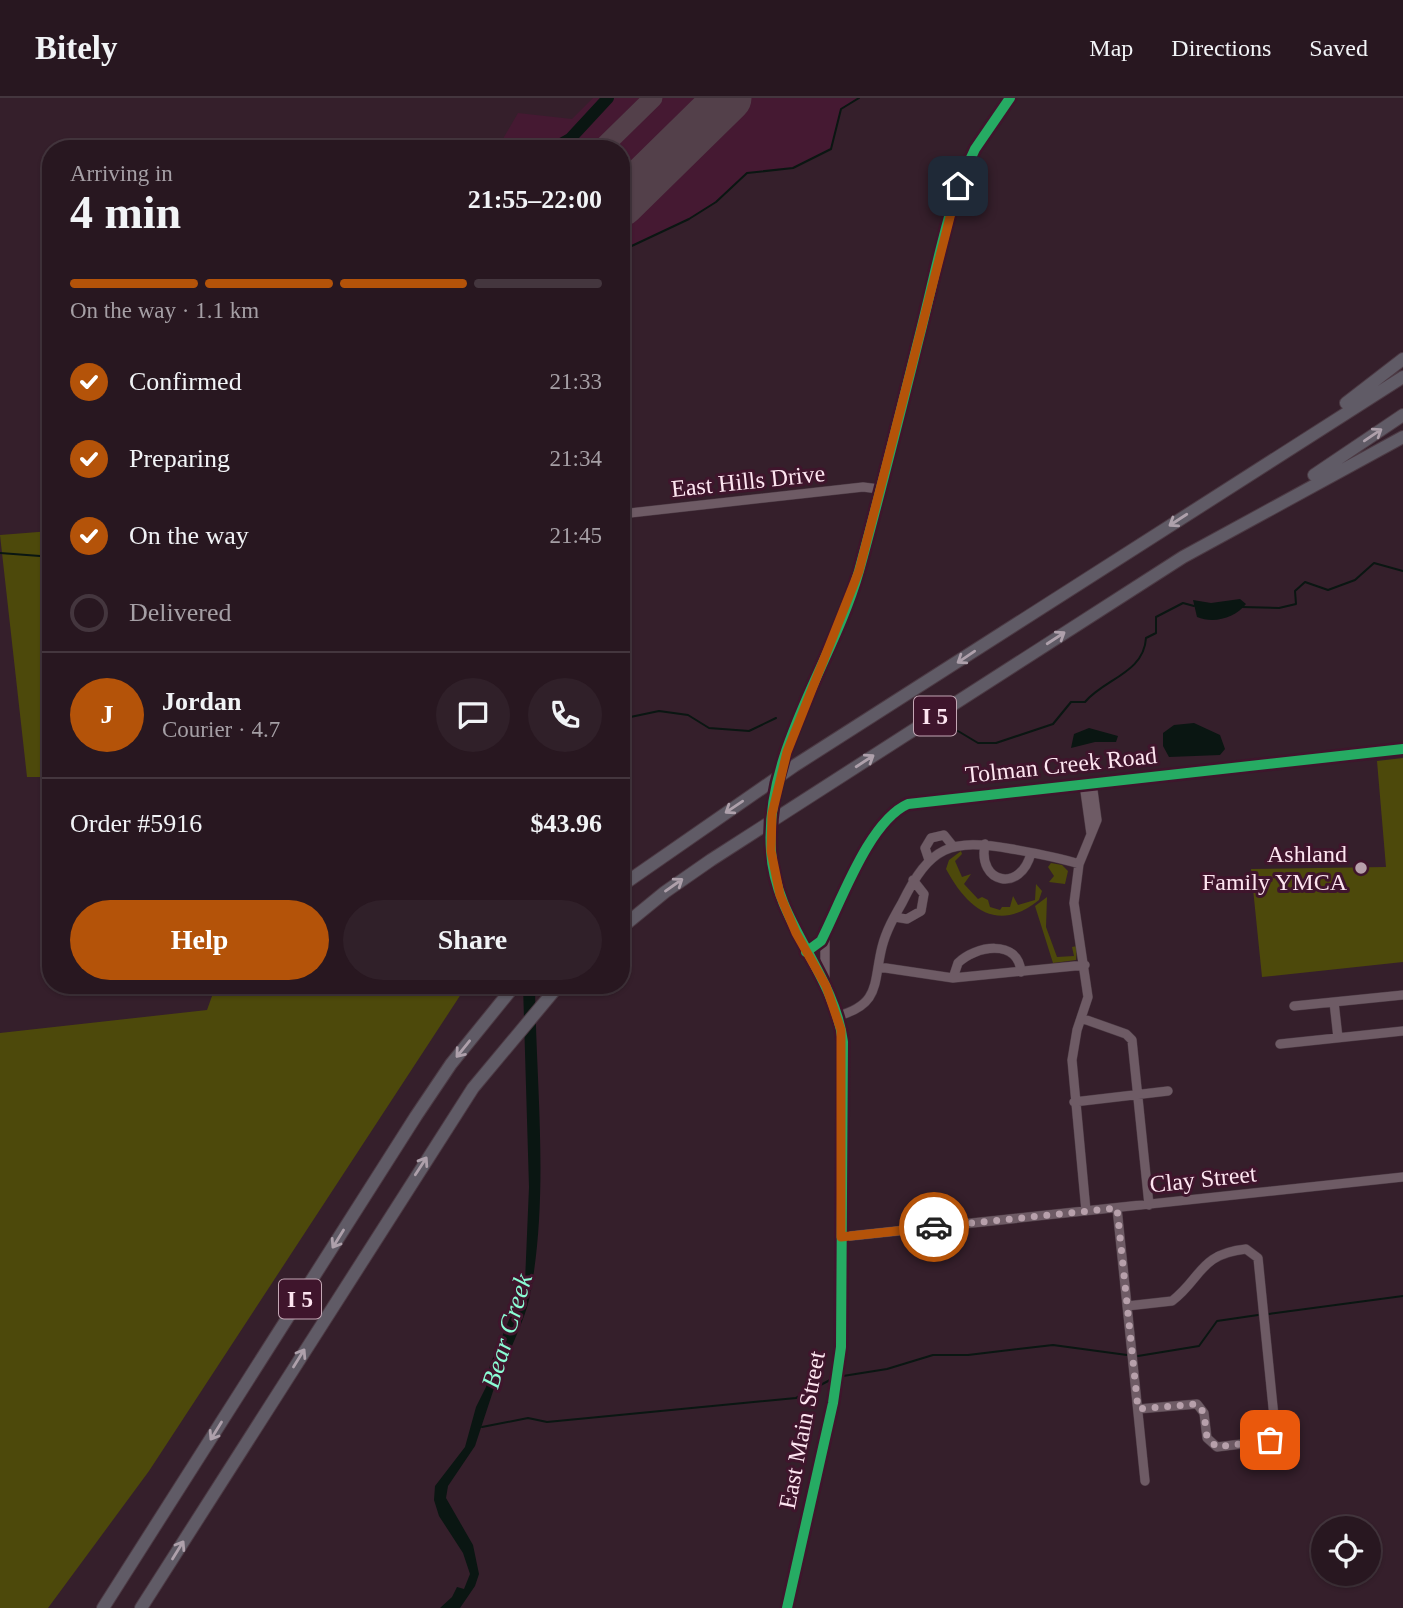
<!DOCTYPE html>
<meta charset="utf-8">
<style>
:root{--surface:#281720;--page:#302029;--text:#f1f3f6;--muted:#a59fa5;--line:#44363e;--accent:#b45309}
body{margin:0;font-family:"Times New Roman",serif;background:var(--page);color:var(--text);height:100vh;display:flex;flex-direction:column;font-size:26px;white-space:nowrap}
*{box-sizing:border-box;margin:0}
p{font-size:23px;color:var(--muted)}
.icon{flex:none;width:38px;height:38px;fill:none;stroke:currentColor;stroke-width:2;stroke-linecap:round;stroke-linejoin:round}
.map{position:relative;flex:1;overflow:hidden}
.drawer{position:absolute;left:42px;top:42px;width:588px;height:854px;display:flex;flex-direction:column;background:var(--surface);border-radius:28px;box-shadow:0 2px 5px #0004,0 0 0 2px var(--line)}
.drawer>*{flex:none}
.tools{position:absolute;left:1311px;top:1418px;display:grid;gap:14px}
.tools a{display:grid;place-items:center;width:70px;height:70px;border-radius:50%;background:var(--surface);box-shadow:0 2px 5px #0004,0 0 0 2px var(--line);font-size:35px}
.pin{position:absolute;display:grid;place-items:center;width:60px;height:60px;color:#fff;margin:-30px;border-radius:14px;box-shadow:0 4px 10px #0006}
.courier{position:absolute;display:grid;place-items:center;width:70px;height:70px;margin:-35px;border:5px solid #b45309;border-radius:50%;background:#fff;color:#222;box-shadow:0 2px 9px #0007}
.headline em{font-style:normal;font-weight:800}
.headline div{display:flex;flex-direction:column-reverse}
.headline{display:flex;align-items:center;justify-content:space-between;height:119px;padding:0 28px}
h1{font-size:46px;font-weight:800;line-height:52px}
.bar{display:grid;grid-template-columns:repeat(4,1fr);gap:10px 7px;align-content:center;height:84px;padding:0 28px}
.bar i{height:9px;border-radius:5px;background:var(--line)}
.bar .active{background:var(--accent)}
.bar p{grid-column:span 4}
.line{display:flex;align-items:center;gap:18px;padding:0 28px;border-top:2px solid var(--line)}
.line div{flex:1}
.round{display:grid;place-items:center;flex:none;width:74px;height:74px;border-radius:37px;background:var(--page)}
ol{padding:0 28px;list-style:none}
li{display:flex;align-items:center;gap:21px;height:77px}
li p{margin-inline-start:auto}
li .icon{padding:7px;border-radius:50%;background:var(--accent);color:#fff;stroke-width:4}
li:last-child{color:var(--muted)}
li i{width:38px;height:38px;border:4px solid var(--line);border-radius:50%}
.action{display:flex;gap:14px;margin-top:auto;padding:14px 28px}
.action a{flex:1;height:80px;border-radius:42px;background:var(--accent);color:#fff;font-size:28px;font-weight:800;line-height:80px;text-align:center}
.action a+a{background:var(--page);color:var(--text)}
header{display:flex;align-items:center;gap:42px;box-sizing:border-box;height:98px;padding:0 35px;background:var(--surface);border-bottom:2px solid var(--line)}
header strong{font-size:33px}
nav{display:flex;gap:38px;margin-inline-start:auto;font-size:24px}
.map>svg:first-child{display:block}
</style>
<header>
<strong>Bitely</strong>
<nav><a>Map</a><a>Directions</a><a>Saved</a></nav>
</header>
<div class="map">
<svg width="1403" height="1510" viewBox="0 0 1403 1510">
<rect width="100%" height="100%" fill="#351f2b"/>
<path fill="#451932" d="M593,0H859L841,11L831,51L793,70L747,75L716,104L689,121L621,153V51H497L518,15L572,21Z"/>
<path fill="#4d490b" d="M51,433V679H27L0,437Z
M1403,660V864L1262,879L1251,771L1386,769L1377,663Z
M961,753L962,756L955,763L962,779L971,776L964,786L978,801L982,799L988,802L990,809L1000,812L1002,809H1010L1013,798L1018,807L1035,802L1036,786L1042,793L1039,802C997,836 967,810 946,771L949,762Z
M1051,765L1062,767L1068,773L1065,786L1049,784L1054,778L1048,769Z
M1047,799L1046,829L1057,859L1074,858L1072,849L1077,848L1076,862L1053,865L1035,808Z
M216,887H467L149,1373L48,1510H0V935L207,912Z"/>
<path fill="#0a1612" d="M1240,501L1246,506C1235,520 1214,526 1197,519L1193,502L1211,505Z
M1194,625L1220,637L1225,651L1220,657L1169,659L1163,648V635L1174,627Z
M1089,630L1118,638L1116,644H1095L1071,650L1074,636Z
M523,887H535C536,988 549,1092 531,1192C527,1218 513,1243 504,1268L500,1272L475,1348L448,1388L446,1400L473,1447L479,1476L475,1488L460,1510H440L452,1499L457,1489L464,1491L470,1476L463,1455L439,1418L434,1402L435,1388L465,1349L476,1309L486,1289L490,1267L525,1184L529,1089Z"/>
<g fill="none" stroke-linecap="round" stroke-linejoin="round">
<path stroke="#0a1612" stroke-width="2" d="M621,153L689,121L716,104L747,75L793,70L831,51L841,11L859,0
M0,455L40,458
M1242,509L1279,510L1296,506L1295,493L1305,484L1328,492L1355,482L1374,465L1403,473
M621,621L659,613L688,617L709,630L749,633L776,620
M958,633L978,645H996L1053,626L1071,604H1085C1104,581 1144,575 1146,540L1156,535V519L1183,505L1194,508
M1269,1216L1403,1198
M1138,1258L1199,1248L1217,1223L1258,1217
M843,1278L887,1271L933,1257H968L1053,1247L1127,1257
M482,1329L528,1320L547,1324L796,1300L830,1282"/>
<path stroke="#0a1612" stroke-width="12" d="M552,51L570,41L608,0"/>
<path stroke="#53404a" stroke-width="19" d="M712,15L718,0
M601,51L653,0"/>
<path stroke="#53404a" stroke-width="47" d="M621,105L728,0"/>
<g stroke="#4c3a44" stroke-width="10">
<path id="minor" d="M621,416L863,389L879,391
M790,645L859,473L958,88L975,51L1010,0
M1084,686L1091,736
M985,746C977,786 1021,795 1031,755
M929,762L925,750L931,740L944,737L952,747
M772,766L791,825L831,900L843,944L841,1249L833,1305L787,1510
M895,819L907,821L921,813L924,796L913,782
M825,841V882
M806,854L821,843C841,804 869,723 908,706L1403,651
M879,869L953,880L1085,867
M953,880L958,865C975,848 1018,840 1021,874
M1334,904L1338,940
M1294,908L1403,897
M838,918C881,906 873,885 882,849C886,833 894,819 902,805C930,748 950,740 1012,751C1034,755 1057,759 1079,766
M1081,920L1126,936L1132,942L1149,1107
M1280,946L1403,933
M1074,1004L1168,993
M1117,1110L1145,1383
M1086,1113L1072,962L1077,932L1088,899L1074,805L1079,766L1097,722L1092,685
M841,1139L1403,1079
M1127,1208L1172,1203C1202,1180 1199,1156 1246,1151L1258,1160L1275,1329L1273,1339L1266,1343L1217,1349L1207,1340L1204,1315L1197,1306L1138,1311"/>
</g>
<g stroke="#4c3a44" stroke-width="14">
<path id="highway" d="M1346,305L1403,261
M1314,377L1403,317
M621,788L794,668L1403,279
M621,830L665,794L711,762L1183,459L1403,339
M103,1510L416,1018L451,966L515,887
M141,1510L473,990L559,887"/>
</g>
<use href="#minor" stroke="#6e5b65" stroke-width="9"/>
<use href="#highway" stroke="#605b66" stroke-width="12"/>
<g stroke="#4c3a44" stroke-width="10" stroke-linecap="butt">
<path id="minor-bridge" d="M772,766L773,705L790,645"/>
</g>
<use href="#minor-bridge" stroke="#6e5b65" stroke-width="9"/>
<g stroke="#3f152c" stroke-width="15">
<path id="cycleway" d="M806,854L821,843C841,804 869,723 908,706L1403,651
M787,1510L833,1305L841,1249L843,944C834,874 775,824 771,753C764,653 833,565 859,473C881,393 901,312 921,232C933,184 943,135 958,88L975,51L1010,0"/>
</g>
<use href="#cycleway" stroke="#26ab63" stroke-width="10"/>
</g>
<defs><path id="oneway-shaft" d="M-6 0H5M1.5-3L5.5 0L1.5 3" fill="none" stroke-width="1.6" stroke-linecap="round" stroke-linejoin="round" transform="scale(1.75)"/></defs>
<g stroke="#aea0ab">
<use href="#oneway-shaft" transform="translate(1373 337) rotate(-34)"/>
<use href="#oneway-shaft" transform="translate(1178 422) rotate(147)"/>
<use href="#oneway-shaft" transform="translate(1056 540) rotate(-33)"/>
<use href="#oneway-shaft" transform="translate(966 559) rotate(146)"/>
<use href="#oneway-shaft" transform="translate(865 663) rotate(-33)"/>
<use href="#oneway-shaft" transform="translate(734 709) rotate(146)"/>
<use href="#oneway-shaft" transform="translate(674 787) rotate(-35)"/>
<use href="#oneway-shaft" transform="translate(463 951) rotate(129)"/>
<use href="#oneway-shaft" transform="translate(421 1068) rotate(-57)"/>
<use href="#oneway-shaft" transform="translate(338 1141) rotate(122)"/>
<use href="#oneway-shaft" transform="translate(299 1260) rotate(-58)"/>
<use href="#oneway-shaft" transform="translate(216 1333) rotate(122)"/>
<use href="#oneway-shaft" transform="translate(178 1452) rotate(-58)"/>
</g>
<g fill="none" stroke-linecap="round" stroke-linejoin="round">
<path stroke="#b7a0ab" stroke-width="7" stroke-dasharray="0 12.6" d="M934,1129L1117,1110L1138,1311L1197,1306L1204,1315L1207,1340L1217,1349L1270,1342"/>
<path stroke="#b45309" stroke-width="9" d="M934,1129L841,1139V932L826,888L796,835L780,797L771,753L772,716L787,654L859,473L958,88"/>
</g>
<circle fill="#b7a0ab" stroke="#3f152c" stroke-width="2.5" cx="1361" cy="770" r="7"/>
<g text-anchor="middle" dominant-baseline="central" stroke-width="6" stroke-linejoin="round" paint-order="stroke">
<g fill="#3f152c" stroke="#c4a7b5" stroke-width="2">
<rect x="914" y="598.5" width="42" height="39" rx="5"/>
<rect x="279" y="1181.5" width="42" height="39" rx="5"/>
</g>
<g font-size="23" font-weight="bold" fill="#fde5f0">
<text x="935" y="618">I 5</text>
<text x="300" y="1201">I 5</text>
</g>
<g font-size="24" fill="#fde5f0" stroke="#3f152c">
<text transform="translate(748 383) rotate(-6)">East Hills Drive</text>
<text transform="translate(1061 667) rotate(-6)">Tolman Creek Road</text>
<text transform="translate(1203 1081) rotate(-6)">Clay Street</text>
<text transform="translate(802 1332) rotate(-79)">East Main Street</text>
</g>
<g font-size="24" fill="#fde5f0" stroke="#3f152c" text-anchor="end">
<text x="1347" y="756">Ashland<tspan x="1347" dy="28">Family YMCA</tspan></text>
</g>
<g font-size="26" font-style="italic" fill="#8bfdd5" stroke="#3f152c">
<text transform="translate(507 1233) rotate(-73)">Bear Creek</text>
</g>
</g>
</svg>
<div class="tools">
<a><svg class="icon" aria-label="locate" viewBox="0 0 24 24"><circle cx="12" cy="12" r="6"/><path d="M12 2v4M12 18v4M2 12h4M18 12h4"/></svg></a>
</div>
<div class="pin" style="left:1270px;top:1342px;background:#ea580c"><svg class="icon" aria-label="bag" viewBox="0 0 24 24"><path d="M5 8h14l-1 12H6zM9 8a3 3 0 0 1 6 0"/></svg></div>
<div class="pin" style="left:958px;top:88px;background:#1f2937"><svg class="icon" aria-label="home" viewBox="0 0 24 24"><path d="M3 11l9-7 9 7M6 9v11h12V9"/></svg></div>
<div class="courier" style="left:934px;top:1129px"><svg class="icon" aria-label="car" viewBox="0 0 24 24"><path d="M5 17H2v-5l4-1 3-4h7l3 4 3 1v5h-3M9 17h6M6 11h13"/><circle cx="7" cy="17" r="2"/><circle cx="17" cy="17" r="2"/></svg></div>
<section class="drawer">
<div class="headline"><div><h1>4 min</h1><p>Arriving in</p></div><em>21:55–22:00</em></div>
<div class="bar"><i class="active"></i><i class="active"></i><i class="active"></i><i></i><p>On the way · 1.1 km</p></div>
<ol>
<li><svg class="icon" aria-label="check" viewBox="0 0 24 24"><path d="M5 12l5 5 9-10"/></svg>Confirmed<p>21:33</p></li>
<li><svg class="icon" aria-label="check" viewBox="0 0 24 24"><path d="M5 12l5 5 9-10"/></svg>Preparing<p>21:34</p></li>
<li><svg class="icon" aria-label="check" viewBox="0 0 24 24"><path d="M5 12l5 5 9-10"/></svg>On the way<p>21:45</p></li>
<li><i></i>Delivered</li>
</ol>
<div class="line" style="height:126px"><b class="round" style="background:var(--accent);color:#fff">J</b><div><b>Jordan</b><p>Courier · 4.7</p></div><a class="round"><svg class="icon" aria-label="chat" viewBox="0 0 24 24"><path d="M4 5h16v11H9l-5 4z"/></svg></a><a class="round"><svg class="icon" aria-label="phone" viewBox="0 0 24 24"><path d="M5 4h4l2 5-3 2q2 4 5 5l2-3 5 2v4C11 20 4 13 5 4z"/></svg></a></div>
<div class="line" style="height:91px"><div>Order #5916</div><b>$43.96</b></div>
<div class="action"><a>Help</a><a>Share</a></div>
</section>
</div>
